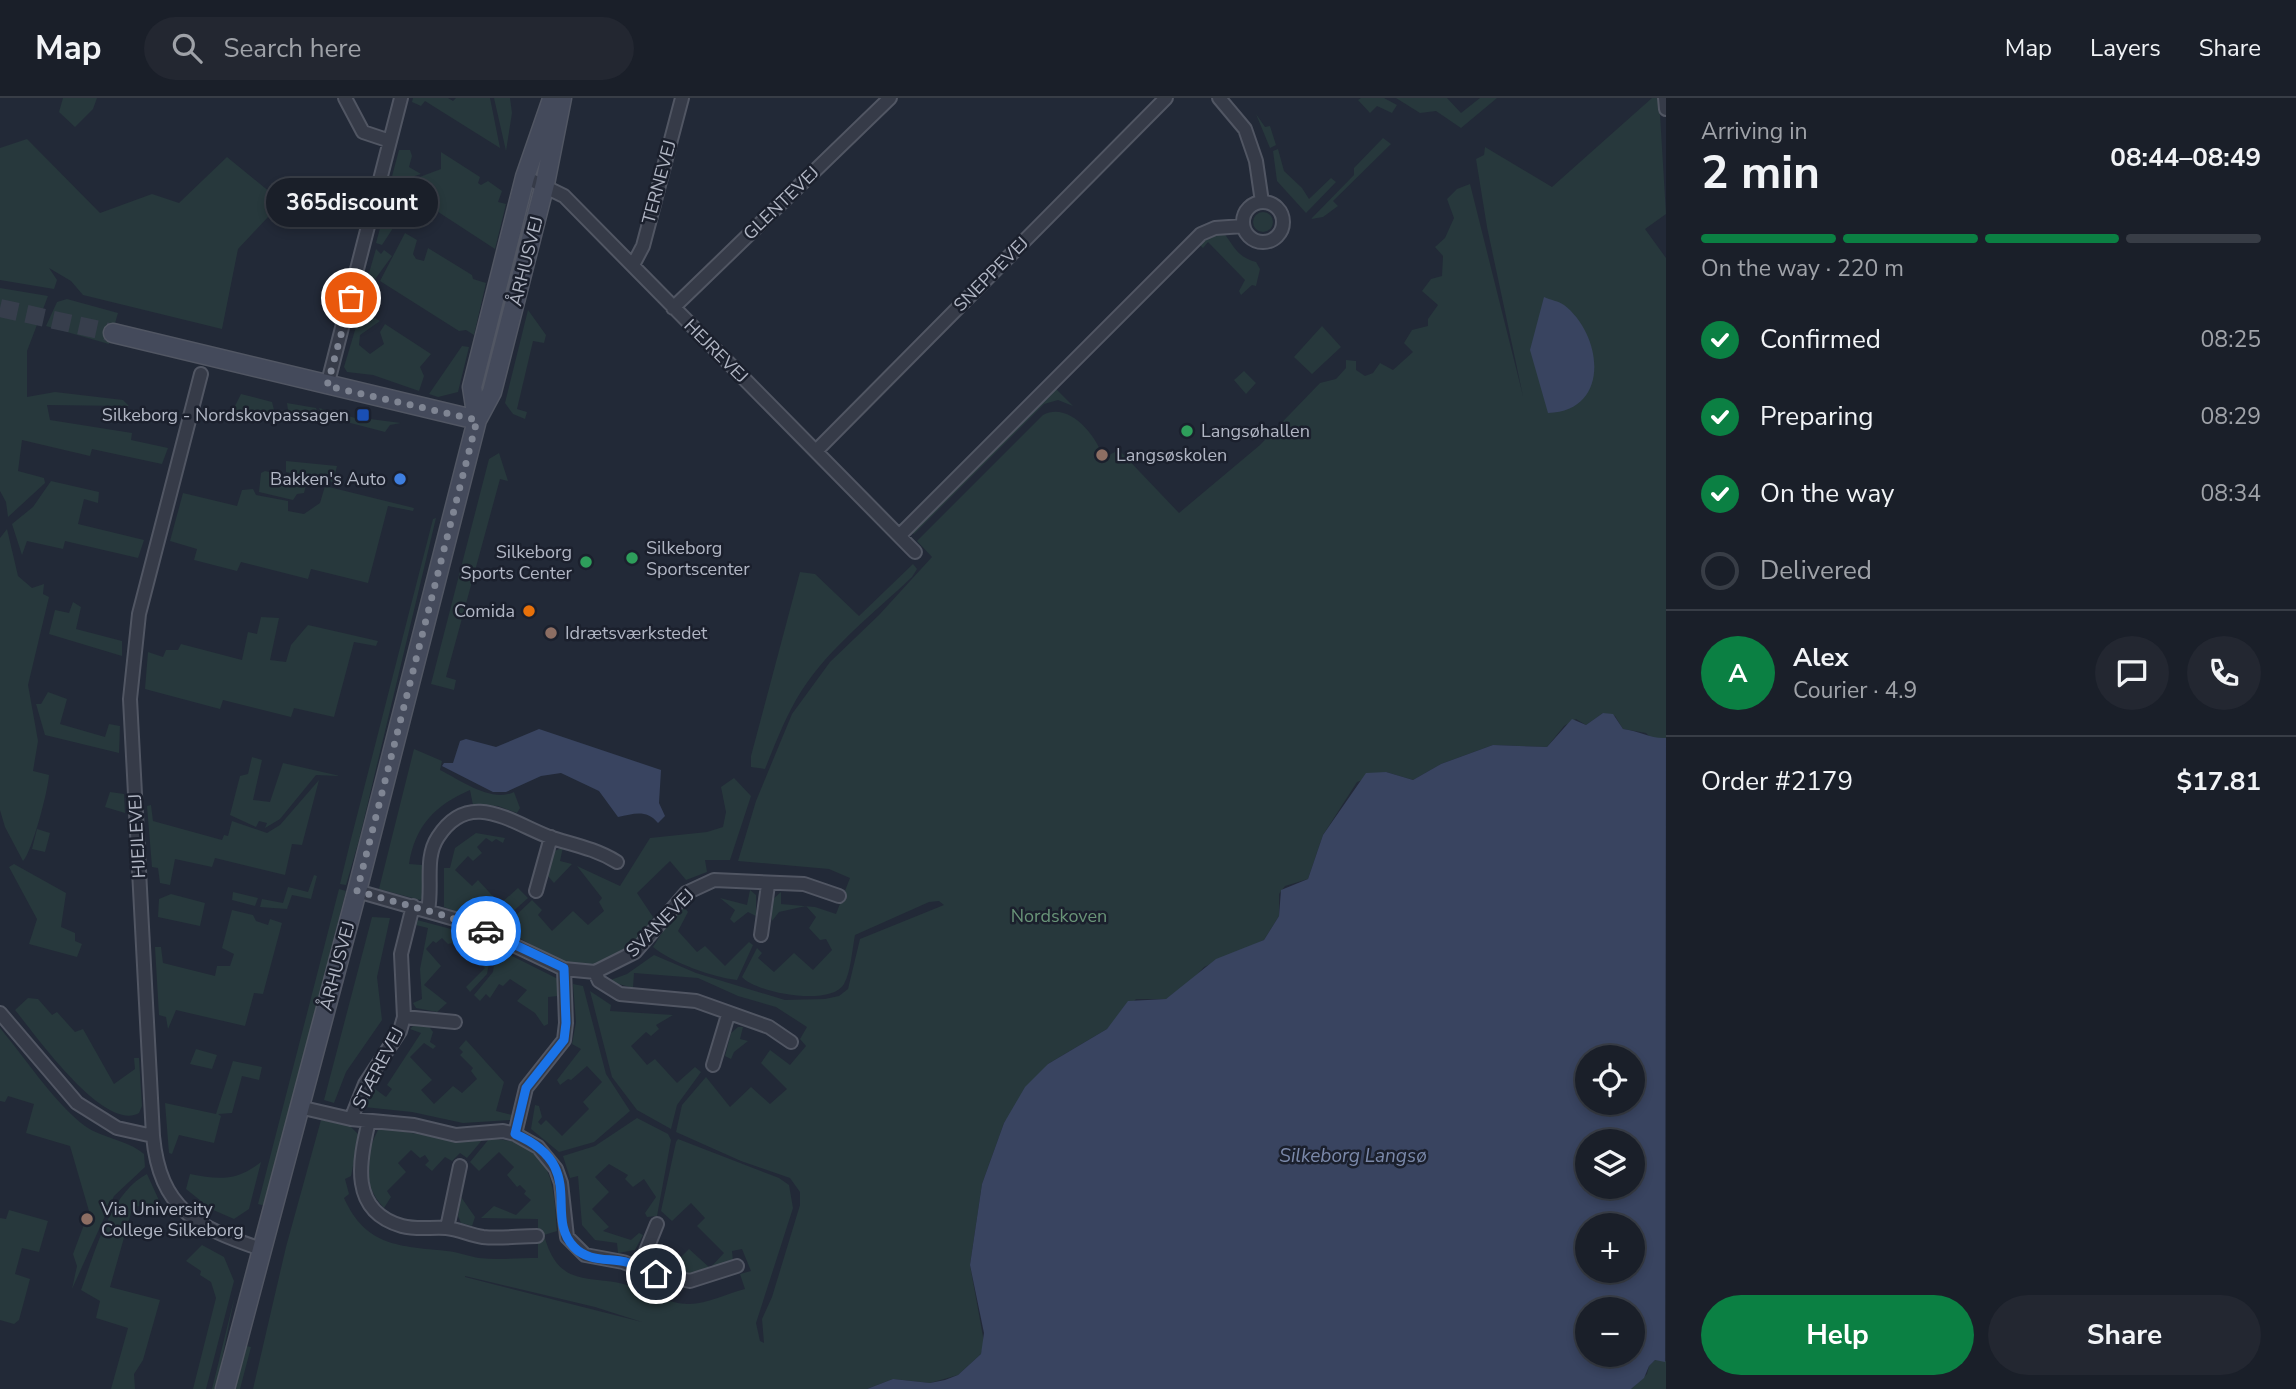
<!DOCTYPE html>
<meta charset="utf-8">
<style>
:root{--surface:#1a1f29;--page:#232731;--text:#f1f3f6;--muted:#9fa2a8;--line:#383d46;--accent:#0b8043}
body{margin:0;font-family:"Nunito Sans",sans-serif;background:var(--page);color:var(--text);height:100vh;display:flex;flex-direction:column;font-size:26px;white-space:nowrap}
*{box-sizing:border-box;margin:0}
p{font-size:23px;color:var(--muted)}
.icon{flex:none;width:38px;height:38px;fill:none;stroke:currentColor;stroke-width:2;stroke-linecap:round;stroke-linejoin:round}
.map{position:relative;flex:1;overflow:hidden}
.details{display:flex;flex-direction:column;background:var(--surface);width:630px}
.details>*{flex:none}
.controls{position:absolute;left:1575px;top:947px;display:grid;gap:14px}
.controls a{display:grid;place-items:center;width:70px;height:70px;border-radius:50%;background:var(--surface);box-shadow:0 4px 10px #0003,0 0 0 2px var(--line);font-size:35px}
.pin{position:absolute;display:grid;place-items:center;width:60px;height:60px;color:#fff;margin:-30px;border:4px solid #fff;border-radius:50%;box-shadow:0 2px 7px #0007}
.courier{position:absolute;display:grid;place-items:center;width:70px;height:70px;margin:-35px;border:5px solid #1a73e8;border-radius:50%;background:#fff;color:#222;box-shadow:0 2px 9px #0007}
.bubble{position:absolute;height:49px;border-radius:24px;background:var(--surface);box-shadow:0 4px 10px #0003,0 0 0 2px var(--line);font-size:23px;font-weight:700;line-height:49px;text-align:center}
.head em{font-style:normal;font-weight:700}
.head div{display:flex;flex-direction:column-reverse}
.head{display:flex;align-items:center;justify-content:space-between;height:119px;padding:0 35px}
h1{font-size:46px;font-weight:700;line-height:52px}
.bar{display:grid;grid-template-columns:repeat(4,1fr);gap:10px 7px;align-content:center;height:84px;padding:0 35px}
.bar i{height:9px;border-radius:5px;background:var(--line)}
.bar .active{background:var(--accent)}
.bar p{grid-column:span 4}
.line{display:flex;align-items:center;gap:18px;padding:0 35px;border-top:2px solid var(--line)}
.line div{flex:1}
.round{display:grid;place-items:center;flex:none;width:74px;height:74px;border-radius:37px;background:var(--page)}
ol{padding:0 35px;list-style:none}
li{display:flex;align-items:center;gap:21px;height:77px}
li p{margin-inline-start:auto}
li .icon{padding:7px;border-radius:50%;background:var(--accent);color:#fff;stroke-width:4}
li:last-child{color:var(--muted)}
li i{width:38px;height:38px;border:4px solid var(--line);border-radius:50%}
.primary-button{display:flex;gap:14px;margin-top:auto;padding:14px 35px}
.primary-button a{flex:1;height:80px;border-radius:42px;background:var(--accent);color:#fff;font-size:28px;font-weight:700;line-height:80px;text-align:center}
.primary-button a+a{background:var(--page);color:var(--text)}
header{display:flex;align-items:center;gap:42px;box-sizing:border-box;height:98px;padding:0 35px;background:var(--surface);border-bottom:2px solid var(--line)}
header strong{font-size:33px}
nav{display:flex;gap:38px;margin-inline-start:auto;font-size:24px}
.search{width:490px;height:63px;background:var(--page);display:flex;align-items:center;gap:18px;box-sizing:border-box;padding:0 24px;border-radius:38px;color:var(--muted);font-size:26px}
main{display:flex;flex:1;min-height:0}
.map>svg:first-child{display:block}
</style>
<header>
<strong>Map</strong>
<div class="search"><svg class="icon" aria-label="search" viewBox="0 0 24 24"><circle cx="10" cy="10" r="6"/><path d="M15 15l6 6"/></svg>Search here</div>
<nav><a>Map</a><a>Layers</a><a>Share</a></nav>
</header>
<main>
<div class="map">
<svg width="1666" height="1291" viewBox="0 0 1666 1291">
<rect width="100%" height="100%" fill="#222937"/>
<path fill="#27383c" fill-rule="evenodd" d="M63,0H97L93,11L75,29L59,14Z
M413,0H448L453,3L456,0H490L500,50L425,3L421,8L412,4Z
M494,0H510L512,15L506,53Z
M1361,0H1384L1397,7L1392,15L1377,8L1370,15L1358,2Z
M1396,0H1447L1461,15L1480,0H1497L1461,30L1436,13L1420,15Z
M1652,0H1659L1666,116L1645,131L1666,160V640L1652,641L1646,635L1623,631L1615,618L1603,615L1586,627L1576,621L1564,628L1547,649L1493,647L1441,666L1413,682L1386,674L1357,684L1323,737L1308,781L1285,788L1279,796V818L1264,842L1204,869L1192,882L1166,901H1136L1107,931L1048,966L1004,1025L982,1086L970,1167L984,1244L981,1256L958,1277L930,1285L893,1281L867,1291H253L286,1149L321,1022L350,1028L359,1037L351,1078L345,1081L349,1096L344,1100C366,1149 400,1148 447,1153C458,1154 468,1158 479,1160C498,1162 519,1160 538,1160V1121L481,1120L494,1108L516,1117L531,1102L524,1096L526,1093L520,1087L517,1089L507,1077L514,1069L499,1054L479,1073L470,1064L489,1041C551,1041 554,1083 557,1133L544,1137C559,1193 591,1175 630,1188C650,1194 665,1205 687,1206C705,1207 728,1195 745,1191L740,1176L751,1173L742,1151L732,1153L733,1163L692,1177L668,1172L689,1151L710,1170L724,1155L697,1128L705,1120L691,1105L672,1123L661,1113L676,1044L678,1041L779,1080L789,1087L793,1110L756,1225L760,1243L764,1245L762,1221L772,1199L800,1107V1094L790,1080L741,1063L676,1034L682,1007L706,979L730,1009L751,989L770,1006L787,991L761,965L770,952L790,967L806,948L800,941L807,929L776,909L738,898L698,880L634,875L633,890L608,883L627,876L654,857L696,875L785,902L825,901L839,898L848,891L860,841L944,807L939,803L929,804L855,837C852,852 851,873 844,886C831,909 756,895 742,879L757,850L762,855L758,860L774,874L794,855L813,872L832,852L826,841L820,842L809,830L816,819L806,808L779,814L772,823L771,803L781,794V806L815,809L836,816L850,780L829,771L738,763L756,703L792,616L830,564L879,517L932,459L917,443L1043,317C1068,303 1097,337 1103,360L1119,352L1179,415L1260,347L1320,285L1336,281L1346,270V262L1356,263V272L1365,278L1373,275L1380,265L1393,272L1413,254L1404,245L1412,232L1428,228V221L1438,207L1422,193L1431,181L1442,178L1443,158L1435,149L1445,140L1454,120L1447,101L1457,91L1470,86L1523,298L1487,129L1476,61L1484,57L1485,49L1552,89ZM465,1178L595,1209L642,1224L465,1179Z
M1256,16L1265,29L1270,28L1276,47L1270,50Z
M1383,40L1391,46L1333,103L1338,108L1323,119L1311,121L1354,77V70Z
M27,41L100,115L152,96L179,105L227,59L282,104L238,151L222,231L83,197L71,183L49,170L57,182L54,191L0,182V50Z
M1278,51L1284,73L1302,90L1309,101L1331,80L1336,84L1306,115L1277,83L1273,53Z
M399,52H410L412,58L409,69L421,76L409,80L386,101Z
M441,54L480,79L478,85L481,87L488,83L502,93L498,104L506,106L495,151L403,91L409,83L441,71Z
M1253 124a10 10 0 1 1 20 0a10 10 0 1 1-20 0Z
M387,122L395,127L382,147L376,145L382,123Z
M1223,134C1234,148 1237,159 1256,164L1260,171L1256,188L1252,187L1241,197L1239,193L1245,182L1208,144L1203,150L1200,147L1211,137Z
M405,135L417,142L413,156L416,161L424,163L428,150L472,177L473,181L486,185L474,237L466,232L459,233L380,183Z
M376,151L381,156L384,152L392,158L362,199Z
M0,190L48,198L27,253V299L55,294L123,302L129,308L47,307L50,322L132,335L131,342L168,350L162,366L92,351L90,358L22,342L18,373L44,380L45,385L8,419L6,404L0,393Z
M67,201L118,215L109,246L46,228L57,204Z
M361,212L380,223L360,237L359,247L370,256L384,246L380,234L385,226L431,256L420,269L424,278L419,293L373,277L347,274L344,269Z
M528,212L546,237L544,245L533,243L517,311L527,314L525,321L513,316L505,305Z
M1322,228L1341,249L1312,276L1294,259Z
M462,248L469,249L458,294L438,299L429,296Z
M1244,273L1256,285L1246,296L1234,282Z
M1054,289L1073,308L1058,302L1044,306L914,436L910,433Z
M241,296L272,304L275,316L263,321L233,312Z
M287,305L316,310L322,326L281,316L288,312Z
M319,310L366,323L370,321L401,325L390,327L385,334L339,322L326,325Z
M499,355L508,383L500,381L446,579L456,582L454,592L431,586L489,361Z
M286,363L337,368L333,384L286,374Z
M265,373L307,383L304,395L297,396L293,402L259,394L261,375Z
M51,383L99,394L98,405L84,401L78,426L144,442L138,460L65,443L63,451L27,443L22,457L12,426L33,409Z
M325,388L414,410L413,413L388,408L368,485L311,471L308,481L241,464L237,473L194,462L197,451L170,443L183,395L237,408L242,392L253,391L256,397L288,403V413L304,416L320,405Z
M436,420L359,742L346,787L340,786L350,745L433,421Z
M7,431L18,478L32,490L44,486L43,496L49,499L28,587L38,643L33,673L49,677C48,693 32,754 23,763L5,729L0,712V440Z
M913,466L917,471L912,479C874,515 831,548 802,592C786,617 776,644 765,671L751,669V658L800,474L815,476L859,518Z
M73,504L81,509L76,531L122,543V558L49,536L55,512L69,515Z
M261,519L279,520L270,562L286,564L291,547L308,527L378,543L376,548L354,544L334,619L294,610L291,619L223,602L220,611L145,591L148,554L163,559L166,552H178L181,546L242,562L248,534L257,536Z
M48,594L67,601L60,626L105,639L109,626L120,628L119,655L45,637L36,606H41Z
M414,651L442,663L440,672C460,682 492,705 514,694L520,710L517,715L498,708L473,707L470,692C435,707 415,728 409,766L422,767L424,798L420,802L379,791Z
M252,659L262,662L253,702L270,704L283,665L340,678L316,677L280,721L265,730L267,725L259,723L256,729L230,717L240,678L248,676Z
M734,680L751,698L730,762H705L707,774L686,782L670,763L637,795L653,819C639,851 600,878 564,863C543,855 524,842 505,832L512,821L532,802L542,812L538,817L552,833L573,813L588,827L604,813L599,804L602,800L577,768L620,788L650,740L707,734L723,729L726,714L721,689Z
M319,682L302,747L292,746L285,777L215,760L212,769L175,761L170,787L160,785L158,770L152,769L147,708L151,707L153,723L222,742L224,737L228,738L232,723L267,735L280,727Z
M110,694L124,696L125,715L105,709Z
M37,731L50,735L45,754L32,751Z
M476,735L505,740L503,745L496,741L492,744L486,740L477,749L482,755L473,763L468,758L455,772L472,788L478,782L500,806L518,790L528,800L509,817L501,831L444,809V770H450L455,750Z
M563,749L560,763L572,766L554,785L547,777L555,753Z
M14,766L66,795L61,829L75,835V843L82,846L77,859L29,846L37,821L9,769Z
M314,777L317,778L311,801L292,797L287,811L260,809L262,801L283,805L288,789L308,794Z
M339,791L346,793L266,1108L258,1106Z
M750,792L756,797V818L748,814L734,825L730,821L735,812L720,800L747,807Z
M233,794L258,800L255,808L232,802Z
M171,796L205,805L200,828L158,819L159,801Z
M681,805L688,814L678,833L697,854L705,848L725,868L749,844L753,847L737,882C712,879 673,865 653,849Z
M232,812L253,817L256,823L268,827L270,821L282,825L263,896L254,895L245,928L176,912L168,931L166,919L159,917L155,849H161L163,865L215,878L217,868H230L234,856L222,850Z
M372,819L390,820L377,879L382,922L346,974L334,1005L324,1002Z
M417,822L451,831L492,848L487,876L470,894L466,889L485,870L481,866L483,862L474,855L466,859L452,845L448,846L442,840L436,845L433,843L426,851L441,868L424,887L447,905L437,914L416,910L413,905L422,901L420,871L428,830L416,827Z
M496,850L558,881V898L548,899V926L544,928L535,915L517,903L527,892L510,881L503,888L499,886L490,900L486,896L480,903L474,897L493,874Z
M573,886L583,888L606,976L630,1013L594,1044L559,1054L531,1031L535,1007L539,1008L542,1019L538,1024L541,1027L546,1022L562,1038L589,1011L583,1004L602,984L587,968L571,982L568,981L560,987L557,982L581,951L572,946L576,924Z
M590,893L611,907L610,913L673,917L656,927L659,931L651,938L646,934L631,948L647,967L655,961L677,985L695,969L701,974L677,1007L671,1031L637,1012L612,979Z
M28,900L38,901L52,917L57,914L75,934L83,931L114,986L135,971L134,960H139L142,1008L139,1015C104,1035 35,936 15,912Z
M416,925L428,927L433,934L430,944L436,948L433,951L424,945L410,959L432,982L421,992L434,1006L453,988L462,995L477,981L471,973L473,970L460,957L463,954L459,950L466,942L504,984L496,1013L512,1017L510,1022L463,1025L412,1014L364,1009L371,988L386,999L392,991L387,987L421,935L410,931Z
M738,929H743L740,941L748,943L734,954L731,961L725,958L731,935Z
M0,930C26,961 50,999 81,1025C100,1041 125,1040 144,1056L145,1069L114,1098L72,1191L77,1168L73,1156L89,1113L70,1048L26,1035L34,1006L8,998L5,1004L0,1003Z
M196,951L217,957L212,971L190,966Z
M233,963L262,969L259,982L242,978L232,1015L218,1016L221,1018L214,1045L179,1037L172,1056L169,1055L165,1005L216,1016Z
M637,1020L668,1036L671,1042L657,1118L647,1119L645,1115L656,1099L644,1081L633,1089L625,1081L628,1077L609,1066L595,1079L609,1094L592,1111L609,1129L603,1133L631,1142L639,1135L643,1137L635,1152L618,1155L617,1145L595,1142L582,1127L578,1078L570,1080L563,1058L595,1048Z
M384,1030L462,1044L483,1041L467,1060L460,1055L452,1063L445,1059L432,1073L425,1067L429,1063L425,1057L420,1060L411,1052L398,1065L406,1074L387,1093L391,1099L384,1110C362,1087 364,1059 378,1032Z
M261,1064L249,1111L234,1121L211,1111L186,1091L190,1076C219,1082 237,1083 261,1064Z
M147,1076L162,1109L133,1108L110,1189L160,1202L143,1262L134,1276L135,1291H111L128,1230L96,1220L100,1203L81,1192C95,1155 109,1096 147,1076Z
M461,1099L475,1119L472,1128L461,1125L458,1118Z
M9,1112L48,1123L39,1154L22,1150L15,1176L30,1181L19,1222L14,1226L0,1222V1120L6,1121Z
M202,1147L224,1159L234,1183L206,1291H193L216,1200L211,1184L200,1177L201,1173L186,1163Z
M235,1197L216,1291H212Z
M246,1248L251,1249L240,1291H235Z
M1655,1262L1666,1263V1291H1631L1647,1276L1649,1268Z"/>
<path fill="#394460" fill-rule="evenodd" d="M1544,199C1550,202 1559,203 1564,207C1603,237 1611,313 1548,315L1530,252Z
M1603,615L1613,616L1623,631C1640,633 1651,641 1666,640L1665,1264L1655,1262L1649,1268L1644,1280L1631,1291H867L893,1281L930,1285L945,1282L958,1277L981,1256L984,1235L970,1167L982,1086L1004,1025L1025,989L1048,966L1107,931L1128,903L1166,901L1216,861L1264,842L1279,818L1281,792L1308,781L1323,737L1366,675L1386,674L1413,682L1441,666L1493,647L1547,649L1572,621L1586,627ZM1633,959V1004H1587V959ZM1633,1043V1088H1587V1043ZM1587,1127H1633V1172H1587ZM1587,1211H1633V1256H1587Z
M539,631L661,672L659,705L665,718L658,725C646,711 634,716 618,719L599,693L561,675L541,678L506,694H493L442,668L444,665H453L460,643L466,641L496,649Z"/>
<g fill="none" stroke-linecap="round" stroke-linejoin="round">
<path stroke="#373e4c" stroke-width="18" stroke-dasharray="18 9" stroke-linecap="butt" d="M0,210L113,235"/>
<g stroke="#515663" stroke-width="16">
<path id="street" d="M345,0L363,34L390,43
M1219,0L1245,31L1256,63L1262,104
M1665,0L1666,11
M525,79L564,98L915,454
M1243 124a20 20 0 1 1 40 0a20 20 0 1 1-40 0Z
M633,167L643,148L682,0
M673,210L890,0
M201,276L139,516L130,601L153,1038C160,1111 196,1129 261,1151
M327,288L401,0
M816,353L1166,0
M900,437L1201,136L1215,130L1243,128
M357,793L465,824L564,871L595,874L635,854L686,795L714,782L804,786L839,798
M536,793L551,739
M428,812C433,788 424,760 438,739C470,689 513,726 552,740C575,747 596,751 617,764
M761,837L768,787
M595,874L599,883L620,896L696,903L769,929L791,944
M0,915L77,1005L117,1030L153,1038
M404,919L455,924
M713,967L728,917
M299,1009L351,1021L414,1027L456,1037L503,1033L515,1036L538,1049L556,1071L561,1085L567,1139L585,1157L623,1164L656,1176L690,1183L737,1168
M351,1021L365,986L400,933L404,919L401,856L413,808
M369,1023C359,1063 349,1113 402,1128C417,1132 431,1129 446,1130C458,1131 470,1137 483,1139C500,1141 519,1138 537,1138
M515,1036L526,990L564,942L566,925L564,871
M447,1130L460,1068
M640,1168L657,1126"/>
</g>
<g stroke="#515663" stroke-width="21">
<path id="secondary" d="M113,235L477,322
M477,322L472,289L525,79L552,1
M225,1291L357,793L477,322L492,294L545,86L562,0"/>
</g>
<use href="#street" stroke="#363b48" stroke-width="12"/>
<use href="#secondary" stroke="#444a5b" stroke-width="18"/>
</g>
<g fill="none" stroke-linecap="round" stroke-linejoin="round">
<path stroke="#7f8593" stroke-width="7" stroke-dasharray="0 12.6" d="M351,200L327,288L477,322L357,793L446,818L486,833"/>
<path stroke="#1a73e8" stroke-width="9" d="M486,833L564,870L566,925L564,942L526,990L515,1036C589,1068 543,1117 574,1149C588,1164 608,1160 626,1164C637,1167 646,1171 656,1176"/>
</g>
<rect fill="#1a4fb4" stroke="#1b202d" stroke-width="2.5" x="356" y="310" width="14" height="14" rx="3.5"/>
<g fill="#2e9e5b" stroke="#1b202d" stroke-width="2.5">
<circle cx="1187" cy="333" r="7"/>
<circle cx="632" cy="460" r="7"/>
<circle cx="586" cy="464" r="7"/>
</g>
<g fill="#8d6e63" stroke="#1b202d" stroke-width="2.5">
<circle cx="1102" cy="357" r="7"/>
<circle cx="551" cy="535" r="7"/>
<circle cx="87" cy="1121" r="7"/>
</g>
<circle fill="#3f7fe0" stroke="#1b202d" stroke-width="2.5" cx="400" cy="381" r="7"/>
<circle fill="#e8710a" stroke="#1b202d" stroke-width="2.5" cx="529" cy="513" r="7"/>
<g text-anchor="middle" dominant-baseline="central" stroke-width="5" stroke-linejoin="round" paint-order="stroke">
<g font-size="18" fill="#b1b6c4" stroke="#1b202d">
<text transform="translate(659 84) rotate(-75)">TERNEVEJ</text>
<text transform="translate(781 105) rotate(-44)">GLENTEVEJ</text>
<text transform="translate(526 163) rotate(-76)">ÅRHUSVEJ</text>
<text transform="translate(991 176) rotate(-45)">SNEPPEVEJ</text>
<text transform="translate(716 253) rotate(45)">HEJREVEJ</text>
<text transform="translate(137 738) rotate(-93)">HJEJLEVEJ</text>
<text transform="translate(660 825) rotate(-45)">SVANEVEJ</text>
<text transform="translate(337 868) rotate(-75)">ÅRHUSVEJ</text>
<text transform="translate(378 970) rotate(-62)">STÆREVEJ</text>
</g>
<g font-size="18" fill="#b1b6c4" stroke="#1b202d" text-anchor="start">
<text x="349" y="317" text-anchor="end">Silkeborg - Nordskovpassagen</text>
<text x="1201" y="333">Langsøhallen</text>
<text x="1116" y="357">Langsøskolen</text>
<text x="386" y="381" text-anchor="end">Bakken's Auto</text>
<text x="646" y="450">Silkeborg<tspan x="646" dy="21">Sportscenter</tspan></text>
<text x="572" y="454" text-anchor="end">Silkeborg<tspan x="572" dy="21">Sports Center</tspan></text>
<text x="515" y="513" text-anchor="end">Comida</text>
<text x="565" y="535">Idrætsværkstedet</text>
<text x="101" y="1111">Via University<tspan x="101" dy="21">College Silkeborg</tspan></text>
</g>
<g font-size="18" fill="#699478" stroke="#1b202d">
<text x="1059" y="818">Nordskoven</text>
</g>
<g font-size="19" font-style="italic" fill="#7b89aa" stroke="#1b202d">
<text x="1353" y="1058">Silkeborg Langsø</text>
</g>
</g>
</svg>
<div class="controls">
<a><svg class="icon" aria-label="locate" viewBox="0 0 24 24"><circle cx="12" cy="12" r="6"/><path d="M12 2v4M12 18v4M2 12h4M18 12h4"/></svg></a>
<a><svg class="icon" aria-label="layers" viewBox="0 0 24 24"><path d="M12 4l9 5-9 5-9-5zM3 14l9 5 9-5"/></svg></a>
<a>+</a>
<a>−</a>
</div>
<div class="pin" style="left:351px;top:200px;background:#ea580c"><svg class="icon" aria-label="bag" viewBox="0 0 24 24"><path d="M5 8h14l-1 12H6zM9 8a3 3 0 0 1 6 0"/></svg></div>
<div class="pin" style="left:656px;top:1176px;background:#1f2937"><svg class="icon" aria-label="home" viewBox="0 0 24 24"><path d="M3 11l9-7 9 7M6 9v11h12V9"/></svg></div>
<div class="courier" style="left:486px;top:833px"><svg class="icon" aria-label="car" viewBox="0 0 24 24"><path d="M5 17H2v-5l4-1 3-4h7l3 4 3 1v5h-3M9 17h6M6 11h13"/><circle cx="7" cy="17" r="2"/><circle cx="17" cy="17" r="2"/></svg></div>
<div class="bubble" style="left:266px;top:80px;width:172px">365discount</div>
</div>
<section class="details">
<div class="head"><div><h1>2 min</h1><p>Arriving in</p></div><em>08:44–08:49</em></div>
<div class="bar"><i class="active"></i><i class="active"></i><i class="active"></i><i></i><p>On the way · 220 m</p></div>
<ol>
<li><svg class="icon" aria-label="check" viewBox="0 0 24 24"><path d="M5 12l5 5 9-10"/></svg>Confirmed<p>08:25</p></li>
<li><svg class="icon" aria-label="check" viewBox="0 0 24 24"><path d="M5 12l5 5 9-10"/></svg>Preparing<p>08:29</p></li>
<li><svg class="icon" aria-label="check" viewBox="0 0 24 24"><path d="M5 12l5 5 9-10"/></svg>On the way<p>08:34</p></li>
<li><i></i>Delivered</li>
</ol>
<div class="line" style="height:126px"><b class="round" style="background:var(--accent);color:#fff">A</b><div><b>Alex</b><p>Courier · 4.9</p></div><a class="round"><svg class="icon" aria-label="chat" viewBox="0 0 24 24"><path d="M4 5h16v11H9l-5 4z"/></svg></a><a class="round"><svg class="icon" aria-label="phone" viewBox="0 0 24 24"><path d="M5 4h4l2 5-3 2q2 4 5 5l2-3 5 2v4C11 20 4 13 5 4z"/></svg></a></div>
<div class="line" style="height:91px"><div>Order #2179</div><b>$17.81</b></div>
<div class="primary-button"><a>Help</a><a>Share</a></div>
</section>
</main>
